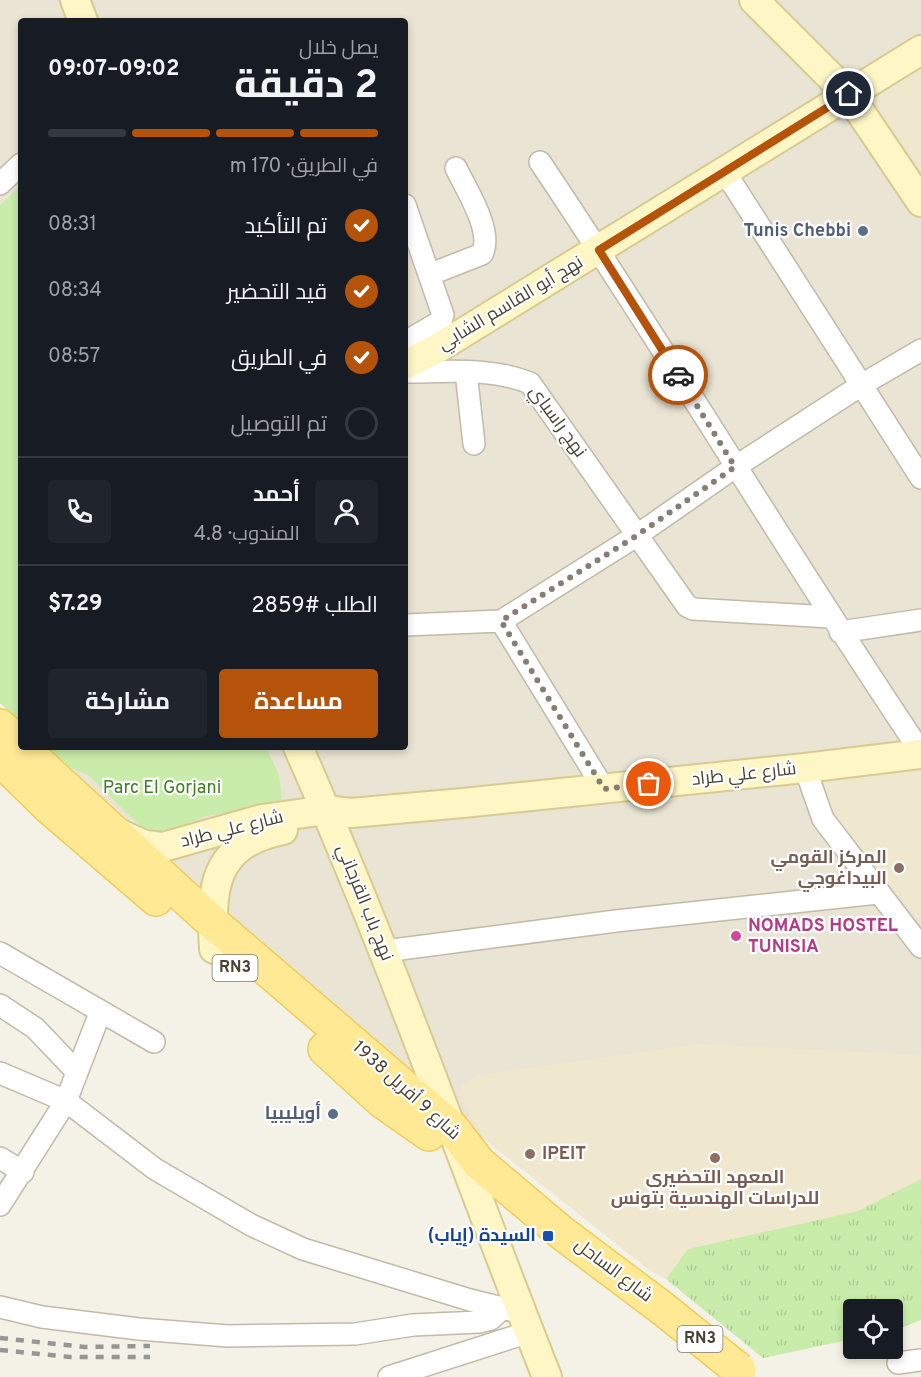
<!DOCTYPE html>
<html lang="ar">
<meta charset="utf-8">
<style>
:root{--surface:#171b24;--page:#20242c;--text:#f1f3f6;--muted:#9ea1a6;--line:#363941;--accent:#b45309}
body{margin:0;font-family:Overpass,Cairo,sans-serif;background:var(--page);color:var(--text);direction:rtl;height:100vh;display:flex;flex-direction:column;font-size:22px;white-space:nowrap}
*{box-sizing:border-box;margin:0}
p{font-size:20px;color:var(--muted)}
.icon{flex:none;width:33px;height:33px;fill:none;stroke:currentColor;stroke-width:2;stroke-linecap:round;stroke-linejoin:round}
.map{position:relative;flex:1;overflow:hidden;direction:ltr}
.side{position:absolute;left:18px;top:18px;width:390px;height:732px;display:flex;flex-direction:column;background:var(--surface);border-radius:6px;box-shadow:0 3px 9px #0003;direction:rtl}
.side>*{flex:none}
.buttons{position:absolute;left:843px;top:1299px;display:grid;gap:12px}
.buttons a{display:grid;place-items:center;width:60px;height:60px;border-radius:6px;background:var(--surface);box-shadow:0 3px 9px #0003;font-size:30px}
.pin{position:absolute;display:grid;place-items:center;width:51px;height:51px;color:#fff;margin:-26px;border:3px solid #fff;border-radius:50%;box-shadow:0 2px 6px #0007}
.courier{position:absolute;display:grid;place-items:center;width:60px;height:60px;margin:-30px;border:4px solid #b45309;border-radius:50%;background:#fff;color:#222;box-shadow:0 2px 8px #0007}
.head em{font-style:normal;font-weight:700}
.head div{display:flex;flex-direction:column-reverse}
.head{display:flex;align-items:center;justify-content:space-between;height:102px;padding:0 30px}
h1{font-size:39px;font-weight:700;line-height:45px}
.bar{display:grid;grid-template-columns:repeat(4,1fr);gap:9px 6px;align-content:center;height:72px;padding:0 30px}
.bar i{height:8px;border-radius:4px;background:var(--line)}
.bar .current{background:var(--accent)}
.bar p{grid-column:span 4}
.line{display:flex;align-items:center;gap:15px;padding:0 30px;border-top:2px solid var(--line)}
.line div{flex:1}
.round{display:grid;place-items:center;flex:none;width:63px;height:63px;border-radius:6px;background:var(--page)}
ol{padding:0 30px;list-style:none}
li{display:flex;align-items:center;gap:18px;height:66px}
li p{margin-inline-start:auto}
li .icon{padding:6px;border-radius:50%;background:var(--accent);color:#fff;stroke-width:4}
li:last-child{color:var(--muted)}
li i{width:33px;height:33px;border:3px solid var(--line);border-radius:50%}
.button{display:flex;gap:12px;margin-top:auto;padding:12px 30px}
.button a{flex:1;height:69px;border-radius:6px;background:var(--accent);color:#fff;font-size:24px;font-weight:700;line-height:69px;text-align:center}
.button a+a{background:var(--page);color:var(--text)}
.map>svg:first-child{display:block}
</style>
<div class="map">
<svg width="921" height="1377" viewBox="0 0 921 1377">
<defs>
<pattern id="grass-tufts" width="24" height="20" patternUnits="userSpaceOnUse" patternTransform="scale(1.5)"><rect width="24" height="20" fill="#caecab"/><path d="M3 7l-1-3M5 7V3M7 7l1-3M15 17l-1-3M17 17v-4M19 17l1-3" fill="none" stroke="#afcc94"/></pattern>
</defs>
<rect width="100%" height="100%" fill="#f4f1e6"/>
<path fill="#e9e4d3" d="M0,0H921V1179L858,1211L688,1249L666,1279L647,1268L483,1138L242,928L45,747H405V21H21V723L0,703Z"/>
<path fill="#efe8ce" d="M921,53V193L859,96Z
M921,770V923L834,814L823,782Z
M699,1044L921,1055V1179L858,1211L688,1249L666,1279L647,1268L483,1138L460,1095L462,1085L478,1075Z"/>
<path fill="url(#grass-tufts)" d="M921,1179V1320L893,1331L892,1310H854L853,1339L763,1358L666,1279L688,1249L858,1211Z"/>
<path fill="#caecab" d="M21,185V723L0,703V205Z
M45,747H266L279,775L282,798L276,807L206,816L161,834L143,829L89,776L60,762Z"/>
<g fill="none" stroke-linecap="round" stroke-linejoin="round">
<g stroke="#c1baa8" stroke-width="24">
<path id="street" d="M540,162C671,357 790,558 921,752
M725,172L921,478
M0,184L21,164
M405,205L443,315L441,321L405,342
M431,274L482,254C494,232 466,189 456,168
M405,372C446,372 491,367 530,383L687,606L693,609L830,617
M466,372L474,444
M501,621L604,789
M405,625L501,621L636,536L735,467L863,384L921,350
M840,632L921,620
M805,768L823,819L921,947
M385,951L616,921L878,893
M0,953L154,1042
M0,1005L35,1028L77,1072
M0,1073L66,1101L155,1169L251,1225L303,1249L470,1300L523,1313
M0,1158L23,1172
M0,1205L66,1101L100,1013
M0,1307L42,1317L139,1329L228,1336L355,1334L413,1325L479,1322L491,1319L503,1308
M898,1363L921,1360
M389,1377L529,1332"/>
</g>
<g stroke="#d8cb91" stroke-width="32">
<path id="secondary" d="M75,0L83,21
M754,0L849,95L921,202
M405,365L440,347L921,50
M298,747C390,954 464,1167 547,1377
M118,833L145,845L163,847L262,819L326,810L351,813L463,803L805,768L921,754
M214,949C210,888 213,844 283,830"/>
</g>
<g stroke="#eece5a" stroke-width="36">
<path id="primary" d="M0,726L21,747
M21,747L213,923L452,1128L479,1163L562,1233L662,1308
M0,759L48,806L156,899
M325,1049L382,1101L429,1134"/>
</g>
<use href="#street" stroke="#fff" stroke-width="21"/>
<use href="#secondary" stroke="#fff6c5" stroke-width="28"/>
<use href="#primary" stroke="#ffe994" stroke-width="33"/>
<path stroke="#969696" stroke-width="4.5" stroke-dasharray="8 8" stroke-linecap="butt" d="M0,1338L85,1347L150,1346
M0,1350L70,1357H150"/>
<g stroke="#eece5a" stroke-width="36" stroke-linecap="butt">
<path id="primary-bridge" d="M662,1308L739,1370"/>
</g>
<use href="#primary-bridge" stroke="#ffe994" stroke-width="33"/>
</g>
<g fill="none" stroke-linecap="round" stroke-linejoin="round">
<path stroke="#847f72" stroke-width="6" stroke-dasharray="0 10.8" d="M649,784L604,789L501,621L636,536L735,467L678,375"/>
<path stroke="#b45309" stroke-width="8" d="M678,375L599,250L849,94"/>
</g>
<g fill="#5c6f8a" stroke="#fff" stroke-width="2">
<circle cx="863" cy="231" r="6"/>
<circle cx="333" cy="1114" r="6"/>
</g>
<g fill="#8d6e63" stroke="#fff" stroke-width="2">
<circle cx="899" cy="868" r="6"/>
<circle cx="530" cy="1154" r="6"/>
<circle cx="715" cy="1158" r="6"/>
</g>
<circle fill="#d1479c" stroke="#fff" stroke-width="2" cx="736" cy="936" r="6"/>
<rect fill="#1a4fb4" stroke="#fff" stroke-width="2" x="542" y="1230" width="12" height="12" rx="3"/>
<g text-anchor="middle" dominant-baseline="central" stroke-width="4.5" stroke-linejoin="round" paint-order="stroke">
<g fill="#fff" stroke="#7f7b71" stroke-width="1.5">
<rect x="212.5" y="955" width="45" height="26" rx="4.5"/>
<rect x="677.5" y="1326" width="45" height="26" rx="4.5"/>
</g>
<g font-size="16" font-weight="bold" fill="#484234">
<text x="235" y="968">RN3</text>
<text x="700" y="1339">RN3</text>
</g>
<g font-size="18" font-weight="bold" fill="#4e5e75" stroke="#fff" text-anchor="end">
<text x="851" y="231">Tunis Chebbi</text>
<text x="321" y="1114">أويليبيا</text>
</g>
<g font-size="18" fill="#484234" stroke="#fff">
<text transform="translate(511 304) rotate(-31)">نهج أبو القاسم الشابي</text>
<text transform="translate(557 422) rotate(54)">نهج راسباي</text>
<text transform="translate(744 775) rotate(-6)">شارع علي طراد</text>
<text transform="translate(232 830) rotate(-14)">شارع علي طراد</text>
<text transform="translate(364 903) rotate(68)">نهج باب القرجاني</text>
<text transform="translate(406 1091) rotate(42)">شارع 9 أفريل 1938</text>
<text transform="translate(613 1271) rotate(37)">شارع الساحل</text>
</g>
<g font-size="18" fill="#3e7f22" stroke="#fff">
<text x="162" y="788">Parc El Gorjani</text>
</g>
<g font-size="18" font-weight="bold" fill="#785e54" stroke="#fff" text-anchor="end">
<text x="887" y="858">المركز القومي<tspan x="887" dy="21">البيداغوجي</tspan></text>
<text x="542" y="1154" text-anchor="start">IPEIT</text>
<text x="715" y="1178" text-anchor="middle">المعهد التحضيري<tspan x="715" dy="21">للدراسات الهندسية بتونس</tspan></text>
</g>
<g font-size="18" font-weight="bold" fill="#b23c85" stroke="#fff" text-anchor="start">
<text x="748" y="926">NOMADS HOSTEL<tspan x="748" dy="21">TUNISIA</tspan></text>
</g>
<g font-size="18" font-weight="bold" fill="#164399" stroke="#fff" text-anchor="end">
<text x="536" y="1236">السيدة (إياب)</text>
</g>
</g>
</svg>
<div class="buttons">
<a><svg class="icon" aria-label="locate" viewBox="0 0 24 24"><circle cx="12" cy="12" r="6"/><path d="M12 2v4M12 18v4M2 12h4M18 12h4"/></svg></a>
</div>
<div class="pin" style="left:649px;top:784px;background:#ea580c"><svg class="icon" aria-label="bag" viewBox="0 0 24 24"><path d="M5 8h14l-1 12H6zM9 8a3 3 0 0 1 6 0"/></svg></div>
<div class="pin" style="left:849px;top:94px;background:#1f2937"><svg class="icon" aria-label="home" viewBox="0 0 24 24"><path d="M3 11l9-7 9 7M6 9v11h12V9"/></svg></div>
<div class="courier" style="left:678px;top:375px"><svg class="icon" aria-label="car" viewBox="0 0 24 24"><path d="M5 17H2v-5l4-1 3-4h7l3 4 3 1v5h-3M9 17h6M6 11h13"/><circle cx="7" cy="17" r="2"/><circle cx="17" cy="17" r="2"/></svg></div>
<section class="side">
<div class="head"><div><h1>2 دقيقة</h1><p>يصل خلال</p></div><em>09:02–09:07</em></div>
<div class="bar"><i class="current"></i><i class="current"></i><i class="current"></i><i></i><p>في الطريق · 170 m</p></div>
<ol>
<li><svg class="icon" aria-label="check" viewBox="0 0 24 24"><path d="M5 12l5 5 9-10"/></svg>تم التأكيد<p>08:31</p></li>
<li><svg class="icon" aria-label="check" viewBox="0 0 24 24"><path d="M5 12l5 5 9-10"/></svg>قيد التحضير<p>08:34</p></li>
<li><svg class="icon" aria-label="check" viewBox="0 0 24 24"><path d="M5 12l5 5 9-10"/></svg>في الطريق<p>08:57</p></li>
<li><i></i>تم التوصيل</li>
</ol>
<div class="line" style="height:108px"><a class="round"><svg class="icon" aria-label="person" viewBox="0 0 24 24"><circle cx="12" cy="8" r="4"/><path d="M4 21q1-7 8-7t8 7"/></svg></a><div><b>أحمد</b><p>المندوب · 4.8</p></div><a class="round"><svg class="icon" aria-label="phone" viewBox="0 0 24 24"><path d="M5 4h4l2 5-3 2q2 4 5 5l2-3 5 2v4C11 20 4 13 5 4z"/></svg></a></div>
<div class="line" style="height:78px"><div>الطلب #2859</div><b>$7.29</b></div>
<div class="button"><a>مساعدة</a><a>مشاركة</a></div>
</section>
</div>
